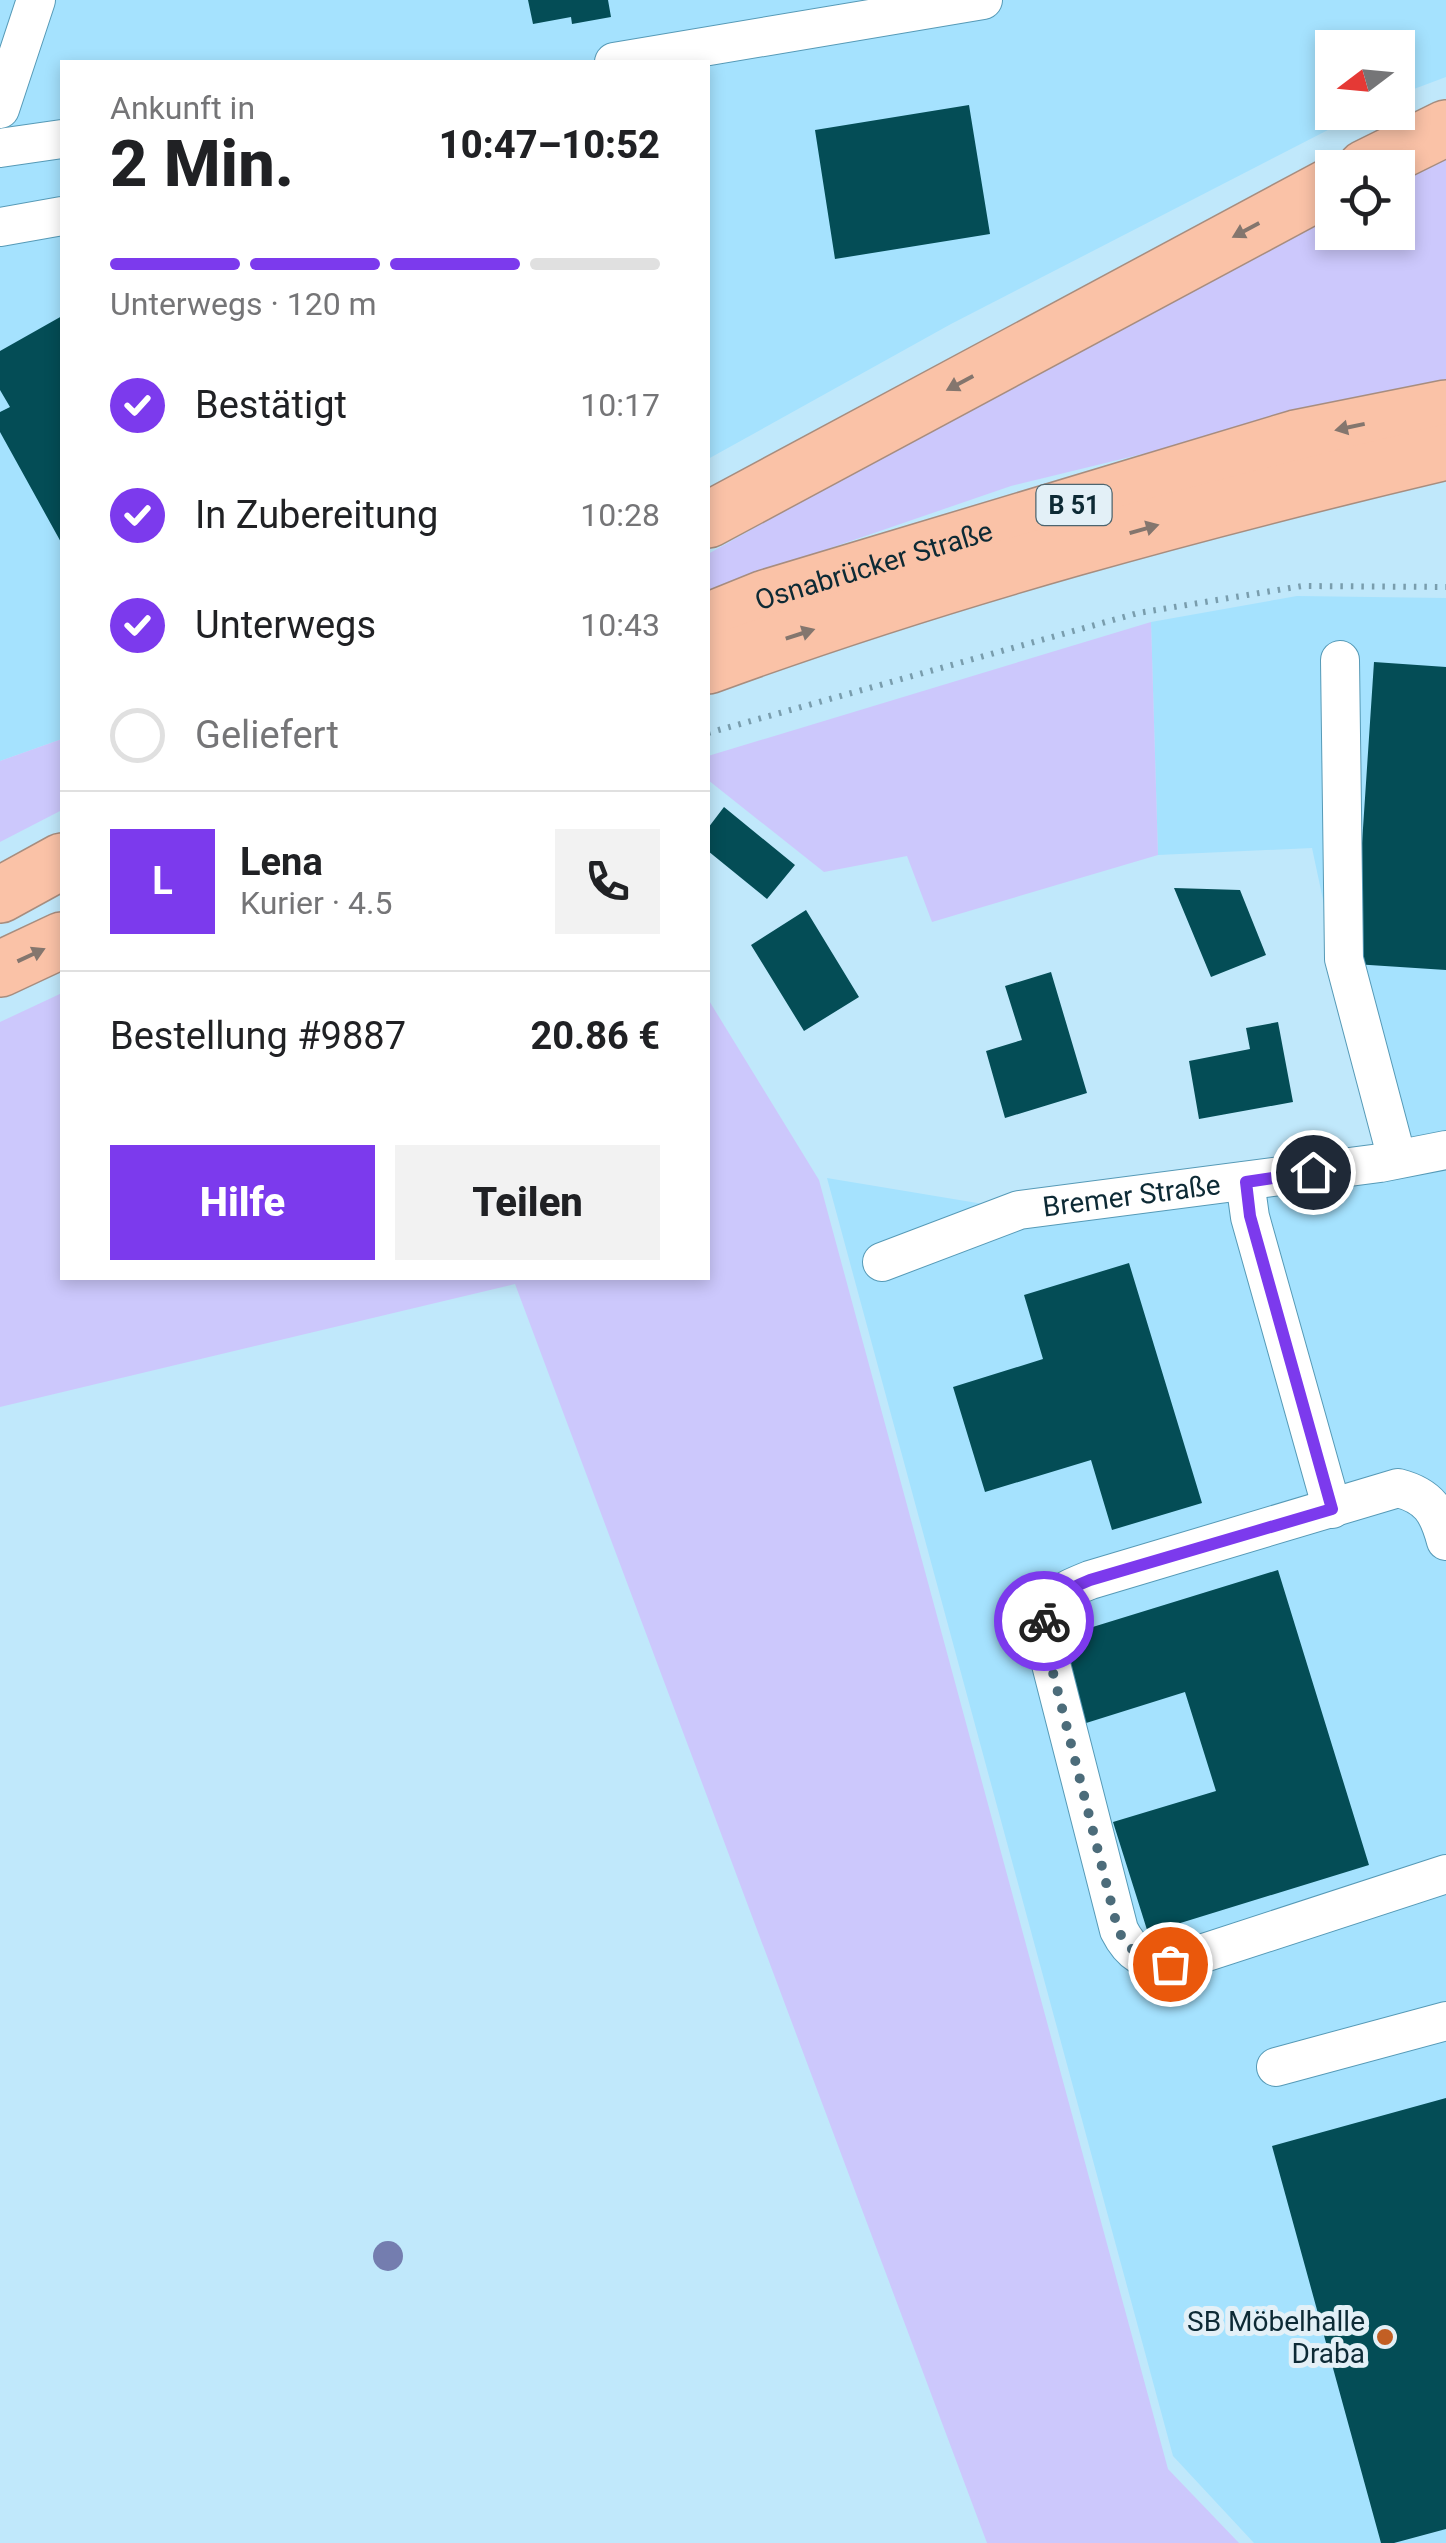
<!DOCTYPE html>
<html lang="de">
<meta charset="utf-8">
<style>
:root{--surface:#fff;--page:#f2f2f2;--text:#202124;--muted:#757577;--line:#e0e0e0;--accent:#7c3aed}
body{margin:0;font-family:Roboto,sans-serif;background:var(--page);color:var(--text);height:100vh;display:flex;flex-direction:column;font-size:38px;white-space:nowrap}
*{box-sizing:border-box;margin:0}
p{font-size:32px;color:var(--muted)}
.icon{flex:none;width:55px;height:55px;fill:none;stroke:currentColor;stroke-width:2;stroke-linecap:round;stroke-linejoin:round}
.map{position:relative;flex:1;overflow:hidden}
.sheet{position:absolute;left:60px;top:60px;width:650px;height:1220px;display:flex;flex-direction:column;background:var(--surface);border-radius:0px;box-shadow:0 5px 15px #0003}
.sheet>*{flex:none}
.needle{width:65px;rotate:254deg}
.fabs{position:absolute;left:1315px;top:30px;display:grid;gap:20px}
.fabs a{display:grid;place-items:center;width:100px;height:100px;border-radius:0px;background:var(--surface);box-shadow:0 5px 15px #0003;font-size:50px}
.pin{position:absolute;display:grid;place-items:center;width:85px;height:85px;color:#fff;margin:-42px;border:5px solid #fff;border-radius:50%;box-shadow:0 2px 10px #0007}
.courier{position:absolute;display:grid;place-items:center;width:100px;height:100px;margin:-50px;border:8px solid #7c3aed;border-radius:50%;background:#fff;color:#222;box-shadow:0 2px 12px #0007}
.overview em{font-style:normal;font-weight:800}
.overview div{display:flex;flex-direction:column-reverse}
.overview{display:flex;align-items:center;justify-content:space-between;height:170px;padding:0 50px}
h1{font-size:65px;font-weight:800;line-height:75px}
.bar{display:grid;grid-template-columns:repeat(4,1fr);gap:15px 10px;align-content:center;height:120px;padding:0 50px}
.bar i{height:12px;border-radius:8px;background:var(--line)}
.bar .selected{background:var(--accent)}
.bar p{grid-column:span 4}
.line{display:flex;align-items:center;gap:25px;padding:0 50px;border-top:2px solid var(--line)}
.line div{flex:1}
.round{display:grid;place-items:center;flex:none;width:105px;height:105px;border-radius:0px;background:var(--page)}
ol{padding:0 50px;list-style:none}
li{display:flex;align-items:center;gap:30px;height:110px}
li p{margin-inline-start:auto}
li .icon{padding:10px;border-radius:50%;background:var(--accent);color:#fff;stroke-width:4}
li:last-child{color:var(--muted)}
li i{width:55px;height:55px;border:5px solid var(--line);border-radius:50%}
.primary-button{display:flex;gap:20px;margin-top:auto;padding:20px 50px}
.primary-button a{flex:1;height:115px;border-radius:0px;background:var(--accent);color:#fff;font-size:40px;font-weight:800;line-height:115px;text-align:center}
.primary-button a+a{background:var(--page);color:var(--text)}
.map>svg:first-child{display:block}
</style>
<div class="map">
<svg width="1446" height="2543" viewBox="0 0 1446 2543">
<rect width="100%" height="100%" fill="#c0e8fb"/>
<path fill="#a5e2fe" d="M0,0H1446V77L1398,95V48H1332V112L1361,113L951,324L708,459V62H62V739L0,761Z
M1297,596L1446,598V2543H1254L1173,2456L827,1178L1019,1210L1379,1163L1312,848L1158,855L1151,622Z"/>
<path fill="#ccc8fc" d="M1446,156V380L1011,486L708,590V554L959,413L1332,214V232H1398V180Z
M1151,622L1158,855L932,922L907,856L824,872L708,780V756Z
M62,739V810L0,842V761Z
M62,993V1278H708V999L819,1180L1168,2469L1239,2543H987L515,1284L0,1407V1022Z"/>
<path fill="#044d56" d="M528,0H608L611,17L572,24L571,17L533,24Z
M969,105L990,234L835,259L815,130Z
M62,316V544L0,432V412L10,407L0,390V351Z
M1374,662L1446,667V970L1354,964Z
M724,807L795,865L767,899L708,851V828Z
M1174,888L1240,890L1266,955L1211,977Z
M806,910L859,997L804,1031L751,945Z
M1051,972L1087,1093L1005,1118L986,1051L1022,1040L1005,986Z
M1278,1022L1293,1102L1199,1119L1189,1061L1250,1049L1246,1028Z
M1129,1263L1202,1503L1112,1530L1091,1460L985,1492L953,1387L1043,1359L1024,1295Z
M1278,1570L1369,1865L1148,1933L1113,1822L1216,1791L1185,1692L1083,1724L1057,1638Z
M1446,2098V2529L1394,2543H1381L1272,2146Z"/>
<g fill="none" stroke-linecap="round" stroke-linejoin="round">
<g stroke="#569ab7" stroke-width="40">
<g id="minor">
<path d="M614,62L983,0"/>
<path d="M0,109L36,0"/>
<path d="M0,148L62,139"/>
<path d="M0,227L62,216"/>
<path d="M1340,660L1344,959L1397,1159"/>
<path d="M1245,1181L1250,1217L1332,1509"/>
<path id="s1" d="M882,1262L1019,1210L1380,1163L1446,1150"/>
<path d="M1446,1541C1438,1511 1429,1496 1398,1488L1090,1580C1060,1592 1045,1599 1043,1633L1119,1930C1131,1954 1144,1960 1170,1964L1446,1874"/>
<path d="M1276,2067L1446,2021"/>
</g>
</g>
<g stroke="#a78d7f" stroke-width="58">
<g id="highway">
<path d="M1365,168L1446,128"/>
<path d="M708,520L1332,185"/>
<path id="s2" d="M708,621L765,598L1296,438L1446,408"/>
<path d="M708,666C948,578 1197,511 1446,452"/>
<path d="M0,895L62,861"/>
<path d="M0,969L62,940"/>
</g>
</g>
<path stroke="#799dad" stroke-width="6" stroke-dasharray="2.5 8" stroke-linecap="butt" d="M708,733L1138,613L1302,586L1446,587"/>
<use href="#minor" stroke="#fff" stroke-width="38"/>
<use href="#highway" stroke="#fac2a7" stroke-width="55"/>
</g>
<circle fill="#747daf" cx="388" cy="2256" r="15"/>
<defs><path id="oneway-solid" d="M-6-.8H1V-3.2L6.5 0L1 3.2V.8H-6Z" transform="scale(2.5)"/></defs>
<g fill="#84766e">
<use href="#oneway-solid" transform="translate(1246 230) rotate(152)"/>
<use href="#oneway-solid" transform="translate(960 383) rotate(152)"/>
<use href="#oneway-solid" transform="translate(1350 427) rotate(168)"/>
<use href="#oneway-solid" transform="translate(1144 529) rotate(-16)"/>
<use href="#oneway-solid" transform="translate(800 634) rotate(-18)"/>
<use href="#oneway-solid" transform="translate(31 955) rotate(-25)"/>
</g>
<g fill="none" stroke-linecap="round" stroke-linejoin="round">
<path stroke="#4c6c7a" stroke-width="10" stroke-dasharray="0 18" d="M1044,1621L1043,1633L1118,1930C1131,1954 1144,1960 1170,1964"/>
<path stroke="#7c3aed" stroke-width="12" d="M1044,1621C1050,1597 1068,1589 1090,1580L1332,1509L1250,1216L1246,1182L1313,1172"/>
</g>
<circle fill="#c25f24" stroke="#e3f0f7" stroke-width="4" cx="1385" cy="2337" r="10"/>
<g text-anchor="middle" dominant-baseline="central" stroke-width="10" stroke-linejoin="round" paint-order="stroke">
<rect fill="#e3f0f7" stroke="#4d656f" stroke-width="2.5" x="1036.5" y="485" width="75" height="40" rx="8"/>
<g font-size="25" font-weight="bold" fill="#0d2a35">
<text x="1074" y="505">B 51</text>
</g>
<g font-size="28" fill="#0d2a35" stroke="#e3f0f7">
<text stroke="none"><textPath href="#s2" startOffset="175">Osnabrücker Straße</textPath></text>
<text stroke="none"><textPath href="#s1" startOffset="260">Bremer Straße</textPath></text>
</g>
<g font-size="28" fill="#0d2a35" stroke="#e3f0f7" text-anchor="end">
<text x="1365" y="2321">SB Möbelhalle<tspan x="1365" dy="32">Draba</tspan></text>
</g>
</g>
</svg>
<div class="fabs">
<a><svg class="needle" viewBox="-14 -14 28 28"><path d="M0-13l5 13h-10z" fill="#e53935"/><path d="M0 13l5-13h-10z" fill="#757577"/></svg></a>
<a><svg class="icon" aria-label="locate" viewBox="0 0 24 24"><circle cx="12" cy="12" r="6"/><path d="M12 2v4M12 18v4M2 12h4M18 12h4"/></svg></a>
</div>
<div class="pin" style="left:1170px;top:1964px;background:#ea580c"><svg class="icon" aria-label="bag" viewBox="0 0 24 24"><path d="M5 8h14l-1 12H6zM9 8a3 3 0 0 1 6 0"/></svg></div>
<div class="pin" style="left:1313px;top:1172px;background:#1f2937"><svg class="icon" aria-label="home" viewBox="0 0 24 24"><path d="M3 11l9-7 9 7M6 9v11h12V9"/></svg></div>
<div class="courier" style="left:1044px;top:1621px"><svg class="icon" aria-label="bike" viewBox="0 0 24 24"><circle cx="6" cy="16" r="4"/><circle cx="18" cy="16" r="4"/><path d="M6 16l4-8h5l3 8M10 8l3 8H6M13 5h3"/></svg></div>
<section class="sheet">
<div class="overview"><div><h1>2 Min.</h1><p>Ankunft in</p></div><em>10:47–10:52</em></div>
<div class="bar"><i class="selected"></i><i class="selected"></i><i class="selected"></i><i></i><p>Unterwegs · 120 m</p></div>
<ol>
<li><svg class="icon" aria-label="check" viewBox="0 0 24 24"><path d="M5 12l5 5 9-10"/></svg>Bestätigt<p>10:17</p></li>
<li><svg class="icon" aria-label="check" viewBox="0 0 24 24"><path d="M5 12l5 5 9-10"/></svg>In Zubereitung<p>10:28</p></li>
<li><svg class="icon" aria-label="check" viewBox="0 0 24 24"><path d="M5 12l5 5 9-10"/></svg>Unterwegs<p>10:43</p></li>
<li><i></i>Geliefert</li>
</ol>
<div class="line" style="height:180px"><b class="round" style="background:var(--accent);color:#fff">L</b><div><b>Lena</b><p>Kurier · 4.5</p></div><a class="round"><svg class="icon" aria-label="phone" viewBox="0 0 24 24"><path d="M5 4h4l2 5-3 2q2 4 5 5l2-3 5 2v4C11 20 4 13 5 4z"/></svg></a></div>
<div class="line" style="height:130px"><div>Bestellung #9887</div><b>20.86 €</b></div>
<div class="primary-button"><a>Hilfe</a><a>Teilen</a></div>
</section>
</div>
